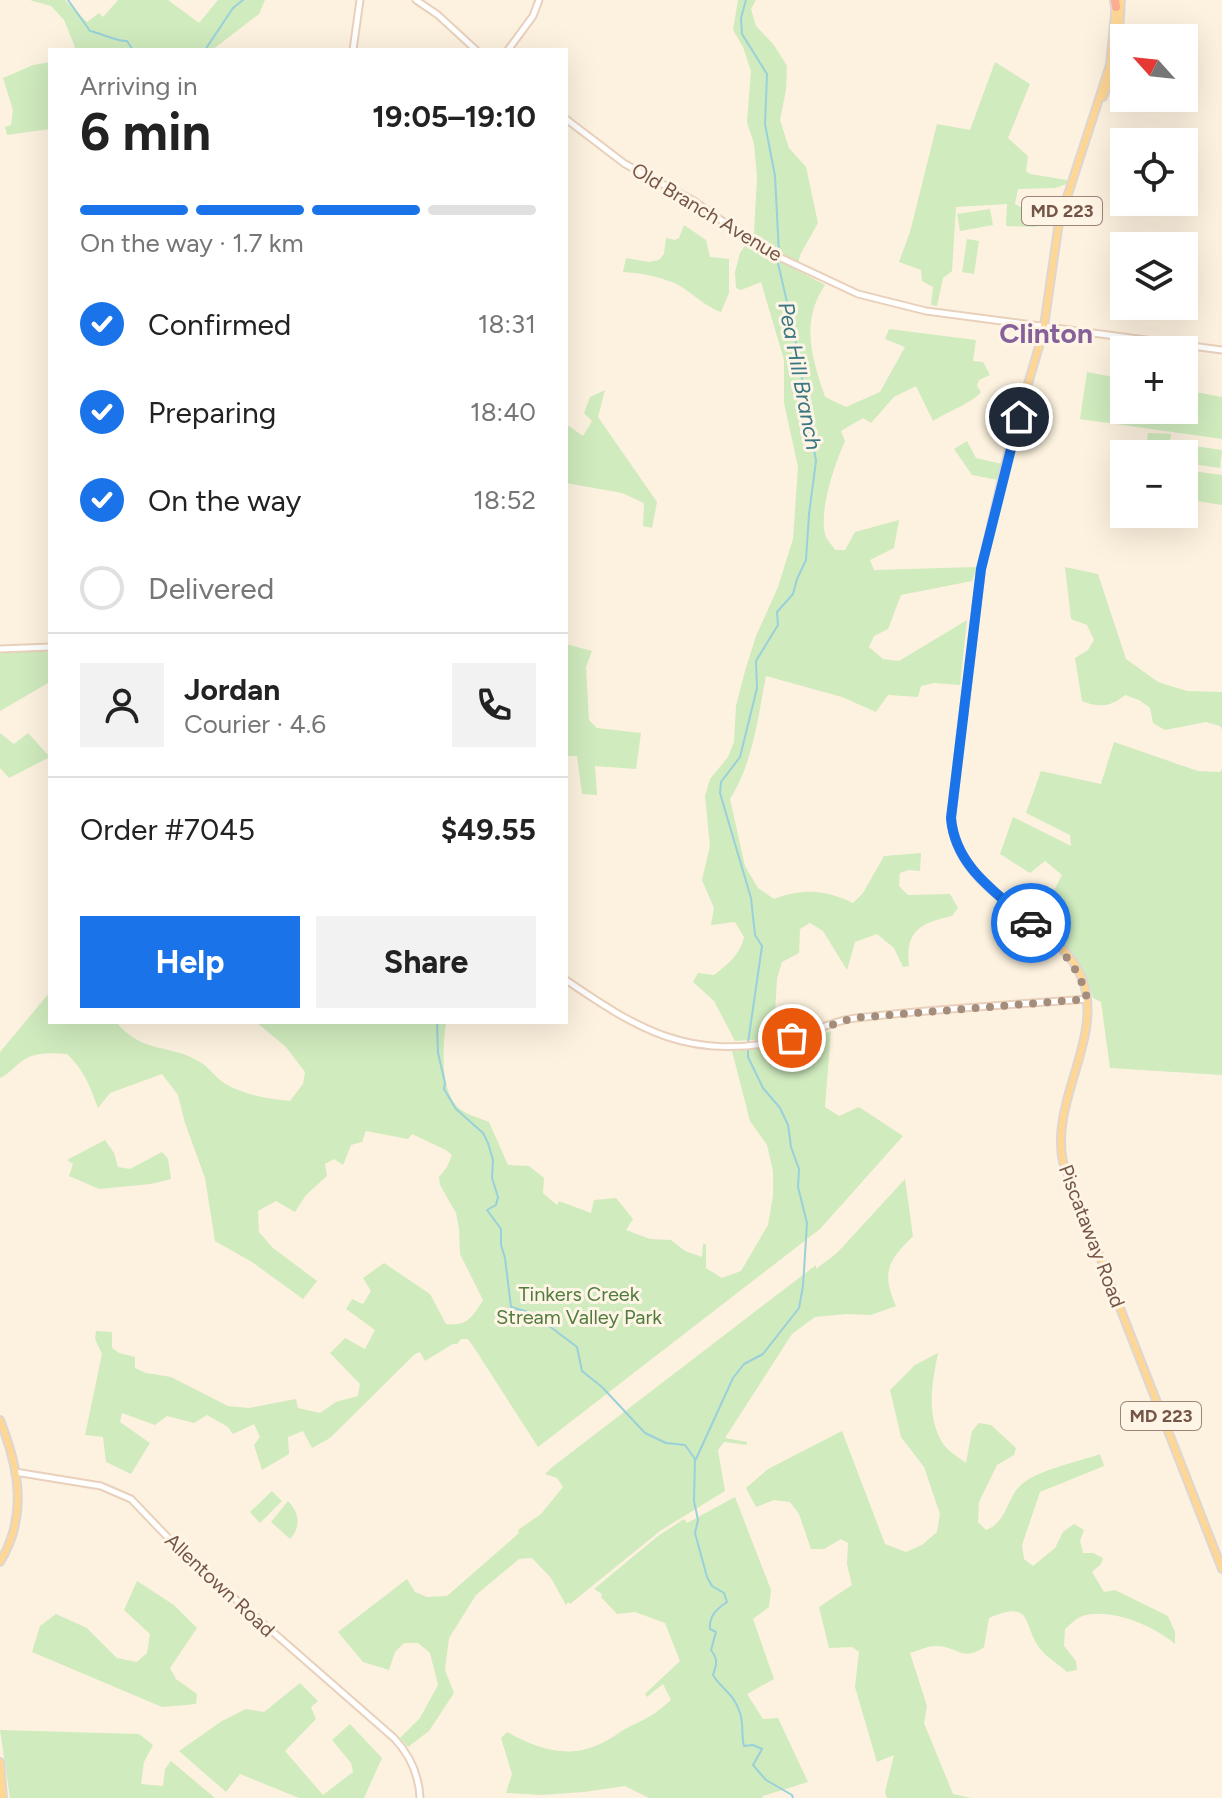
<!DOCTYPE html>
<meta charset="utf-8">
<style>
:root{--surface:#fff;--page:#f2f2f2;--text:#222;--muted:#767676;--line:#e0e0e0;--accent:#1a73e8}
body{margin:0;font-family:Figtree,sans-serif;background:var(--page);color:var(--text);height:100vh;display:flex;flex-direction:column;font-size:30px;white-space:nowrap}
*{box-sizing:border-box;margin:0}
p{font-size:26px;color:var(--muted)}
.icon{flex:none;width:44px;height:44px;fill:none;stroke:currentColor;stroke-width:2;stroke-linecap:round;stroke-linejoin:round}
.map{position:relative;flex:1;overflow:hidden}
.side{position:absolute;left:48px;top:48px;width:520px;height:976px;display:flex;flex-direction:column;background:var(--surface);border-radius:0px;box-shadow:0 8px 32px #0002}
.side>*{flex:none}
.needle{width:52px;rotate:297deg}
.tools{position:absolute;left:1110px;top:24px;display:grid;gap:16px}
.tools a{display:grid;place-items:center;width:88px;height:88px;border-radius:0px;background:var(--surface);box-shadow:0 8px 32px #0002;font-size:40px}
.pin{position:absolute;display:grid;place-items:center;width:68px;height:68px;color:#fff;margin:-34px;border:4px solid #fff;border-radius:50%;box-shadow:0 2px 8px #0007}
.courier{position:absolute;display:grid;place-items:center;width:80px;height:80px;margin:-40px;border:6px solid #1a73e8;border-radius:50%;background:#fff;color:#222;box-shadow:0 2px 10px #0007}
.headline em{font-style:normal;font-weight:700}
.headline div{display:flex;flex-direction:column-reverse}
.headline{display:flex;align-items:center;justify-content:space-between;height:136px;padding:0 32px}
h1{font-size:52px;font-weight:700;line-height:60px}
.bar{display:grid;grid-template-columns:repeat(4,1fr);gap:12px 8px;align-content:center;height:96px;padding:0 32px}
.bar i{height:10px;border-radius:6px;background:var(--line)}
.bar .current{background:var(--accent)}
.bar p{grid-column:span 4}
.line{display:flex;align-items:center;gap:20px;padding:0 32px;border-top:2px solid var(--line)}
.line div{flex:1}
.round{display:grid;place-items:center;flex:none;width:84px;height:84px;border-radius:0px;background:var(--page)}
ol{padding:0 32px;list-style:none}
li{display:flex;align-items:center;gap:24px;height:88px}
li p{margin-inline-start:auto}
li .icon{padding:8px;border-radius:50%;background:var(--accent);color:#fff;stroke-width:4}
li:last-child{color:var(--muted)}
li i{width:44px;height:44px;border:4px solid var(--line);border-radius:50%}
.button{display:flex;gap:16px;margin-top:auto;padding:16px 32px}
.button a{flex:1;height:92px;border-radius:0px;background:var(--accent);color:#fff;font-size:32px;font-weight:700;line-height:92px;text-align:center}
.button a+a{background:var(--page);color:var(--text)}
.map>svg:first-child{display:block}
</style>
<div class="map">
<svg width="1222" height="1798" viewBox="0 0 1222 1798">
<rect width="100%" height="100%" fill="#fdf2df"/>
<path fill="#d0ebbe" d="M30,0H65L87,22L99,13L103,17L118,0H168L199,23L218,0H265L259,14L212,50H72L75,47L64,20L51,6Z
M738,0H756L751,9L756,26L774,45L787,66L786,90L780,120L789,148L806,167L818,223L800,255L797,270L825,285C800,322 812,358 825,397L846,407L880,392L905,347L885,339L889,329L976,340L973,361L983,362L990,375L979,380L977,386L981,392C972,403 949,411 933,421L916,386L894,397L871,423L863,418L841,431L845,441C835,463 819,510 825,534C826,539 832,545 835,550H845L855,532L899,520L894,548L870,560L874,570L977,567L972,581L901,595L888,629L874,636L869,647L883,659L899,661L967,620L960,685L934,683L921,686L918,697L888,695L876,712L842,697L766,676C758,717 753,763 730,799L745,866L758,888L774,899C804,888 825,890 853,903L863,893L884,856L921,853L920,871L909,870L900,873L899,886L908,895L950,894L958,908L952,916C920,923 905,931 909,966L903,967L894,948L877,934L855,942L847,970L823,931L810,923L800,929L799,953L782,962L777,978L775,1015L768,1021L767,1039L735,1041L714,1001L693,982L698,973L714,975C729,963 740,955 744,937L735,922L711,925L714,908L702,880L710,846L705,796L710,779L728,757L734,742L736,706L745,671L756,636L778,587L793,539L798,467L784,403V360L761,282L741,290L736,288L735,272L740,253L754,233L757,177L754,144L747,122L751,71L743,47L733,30Z
M50,62V129L7,135L5,127L11,125L13,110L3,78L33,65Z
M995,62L1030,84L1008,138L1028,156L1026,171L1030,174L1067,180V184L1055,188L1018,189L1015,204L1022,208L1021,220L1037,222L1036,227L1006,226L1007,204L956,207L952,271L943,278L937,306L931,305L933,287L922,281L921,270L899,262L910,232L937,124L970,130Z
M990,209L993,225L960,231L957,214Z
M684,225L706,240L710,257L729,259V293L721,312C703,306 685,286 672,282C655,276 642,273 623,272L626,258L649,262L659,260L664,254L666,238L675,240L679,238Z
M967,239L979,241L974,274L962,272Z
M1087,372L1124,379V410H1184V390L1222,397V439L1080,419Z
M605,390L598,417L657,502L652,528L643,526L644,503L622,493L566,483V424L583,436L592,421L584,413L590,397Z
M1148,433L1171,434L1168,454H1150L1146,448Z
M967,441L976,458L1002,464L998,480L972,475L954,449Z
M1188,445L1222,450L1220,468L1185,463Z
M1184,470L1222,475V505L1184,499Z
M1065,567L1098,574L1126,659L1158,682L1187,691L1222,692V730L1220,726L1206,722L1165,730L1153,723L1150,708L1139,700L1125,695C1111,707 1099,708 1082,701L1075,658L1088,650L1094,640L1087,625L1071,619Z
M566,644L592,651L586,667L589,720L597,728L641,733L636,769L595,766L597,795L582,794L577,756H566Z
M39,650L50,652V682L0,711V653Z
M0,733L14,744L28,733L50,757L9,778L0,768Z
M1114,742L1198,771L1220,772L1222,769V1075L1110,1068L1101,1002L1093,998C1080,955 1064,945 1033,916L1049,900L1062,875L1045,861L1030,873L1000,854L1013,817L1071,846L1070,835L1026,813L1041,771L1101,784Z
M50,992V1022H116C144,1055 169,1043 200,1062C209,1067 215,1077 224,1083C244,1095 267,1099 290,1101L303,1084L305,1072L286,1047L256,1022H446C443,1045 439,1092 460,1109C467,1115 480,1118 489,1122L508,1165L529,1166L544,1178L543,1193L557,1205L559,1201L591,1213L594,1200L616,1198L633,1219L626,1230L650,1239L671,1240L685,1251L702,1257L703,1244H706V1268L722,1278L741,1271L768,1225L773,1196V1171L767,1145L750,1121L732,1051L787,1046L831,1031L825,1107L839,1116L859,1107L903,1136L820,1229L538,1447L473,1346L468,1339H461L457,1344H453L425,1361L420,1352L415,1354L330,1438L312,1448L303,1431L288,1437L289,1454L262,1470L254,1445L260,1437L254,1424L233,1434L228,1427L207,1415L194,1423L167,1416L155,1425L122,1413L120,1422L150,1443L131,1474L106,1462L103,1437L85,1435L102,1354L95,1339L96,1331L112,1332V1348L119,1353L135,1357V1368L146,1373L171,1377L228,1406L249,1408L296,1399L298,1408L320,1413L336,1402L358,1396L360,1384L330,1353L345,1338L365,1349L375,1330L346,1309L352,1299L363,1304L371,1291L363,1278L384,1263L430,1294L446,1324C467,1326 472,1318 483,1300L460,1254L459,1228L456,1213L440,1185L439,1177L447,1167L452,1155L446,1150L412,1134L408,1139L366,1131L362,1142L351,1145L343,1165L334,1159L325,1164L327,1176L306,1195L295,1212L276,1201L258,1211L259,1232L273,1248L317,1281L303,1299L252,1262L215,1241L205,1178L185,1123L178,1095L162,1074L110,1093L98,1108C90,1086 84,1070 67,1054C54,1053 39,1052 27,1058C17,1063 11,1073 0,1078V1052Z
M105,1140L114,1153L118,1167L130,1169L162,1152L168,1159L171,1179L151,1184L99,1189L69,1176L73,1164L67,1160Z
M905,1179L913,1236C888,1261 881,1272 896,1306L871,1315L846,1314L815,1317L792,1334L725,1438L747,1442V1445L724,1442L718,1450L725,1491L660,1531L570,1604L568,1602L566,1605L551,1578L532,1558L519,1559L476,1595L449,1638L445,1670L454,1693L429,1731L408,1747L400,1738L420,1718L438,1685L430,1653L418,1643H404L395,1652L389,1670L363,1662L338,1632L407,1579L415,1592L427,1597L447,1596L519,1533L518,1530L541,1514L563,1487L557,1478L545,1474L551,1468L816,1265V1269L837,1253Z
M938,1353C932,1382 926,1415 942,1442C946,1450 958,1457 966,1463L972,1431L979,1423L991,1425L1016,1448L1014,1455L997,1465L979,1502L978,1522L986,1530C1007,1522 1006,1501 1019,1487C1034,1470 1079,1462 1100,1454L1104,1466L1040,1492L1022,1545L1024,1559L1033,1566L1055,1548L1063,1532L1074,1524L1084,1530L1080,1541L1083,1553H1093L1103,1558L1101,1564L1092,1572L1104,1592L1115,1590L1168,1616L1175,1632V1644C1154,1626 1114,1609 1086,1615C1078,1616 1071,1624 1065,1629L1064,1646L1076,1661L1077,1670L1067,1672C1060,1665 1049,1659 1042,1651C1021,1627 1036,1598 989,1618L984,1647C962,1663 957,1645 935,1646C927,1646 918,1651 910,1653L927,1706L924,1723L953,1794L971,1798H887L885,1792L894,1755L877,1762L855,1687L859,1652L852,1647L829,1648L819,1607L852,1585L847,1564L848,1543L841,1539L824,1549H811L799,1514L790,1502L774,1500L756,1507L746,1488L768,1469L842,1431L885,1544L906,1552L922,1545L937,1532L940,1514L924,1467L901,1437L890,1390L915,1365Z
M272,1491L282,1501L260,1523L250,1512Z
M735,1497L771,1590L769,1607L753,1619L774,1679L747,1694L763,1719L778,1718L808,1782L763,1796L762,1798H649L625,1786L584,1792L541,1795L506,1793L512,1774L501,1738L507,1732C538,1749 568,1760 602,1743C611,1739 619,1732 629,1727C649,1717 653,1716 671,1700L663,1684L647,1697L645,1694L680,1661L665,1623L635,1612L617,1614L601,1597L602,1594L594,1589L658,1536L684,1519L687,1523Z
M288,1501C300,1513 301,1527 290,1539L271,1522Z
M137,1581L174,1605L197,1628L170,1668L176,1679L197,1694L196,1704L162,1707L32,1652L40,1626L56,1614L87,1628L117,1658L137,1662L147,1653L150,1634L124,1610Z
M300,1683L318,1701L311,1707L316,1719L285,1751L323,1795L353,1772L351,1763L332,1740L350,1724L382,1758L364,1798H299L240,1774L226,1792L179,1751L222,1721L246,1709L264,1712Z
M0,1730L139,1734L153,1745L144,1762L141,1784L163,1786L165,1769L171,1761L215,1798H10Z"/>
<g fill="none" stroke-linecap="round" stroke-linejoin="round">
<path stroke="#99d0da" stroke-width="2" d="M68,0L90,31C100,33 119,42 127,41L133,50
M746,0L741,18L742,34L767,74L765,124L775,176L779,254
M205,50L233,8L243,0
M437,1022L438,1053L445,1083L444,1089L456,1109L483,1133L488,1143L493,1160L492,1178L498,1197L496,1205L487,1210L501,1229V1245L505,1258L511,1307L532,1313L577,1347L582,1371L602,1387L645,1433L666,1443L685,1445L695,1459L694,1501L698,1520L695,1533L707,1577L712,1586L724,1593L727,1602C717,1609 709,1615 710,1629L716,1632L711,1650C718,1659 717,1664 713,1675C722,1690 734,1693 740,1713C744,1725 741,1736 744,1746L753,1745L762,1749L753,1765L766,1780L792,1795L793,1798
M748,1043L762,946L755,935L751,898L720,793L721,782L740,757L757,688L756,661L778,625L777,612L793,594L797,579L806,560L809,514L816,461L794,332L777,259
M696,1459L733,1378L744,1364L763,1354L799,1308L803,1286L807,1223L798,1187L799,1169L791,1147L788,1125L780,1108L763,1088L748,1057V1048"/>
<g stroke="#e9d0bb" stroke-width="9">
<path id="secondary" d="M416,0L438,15L476,50
M353,50L360,0
M508,50L533,16L539,0
M566,119L625,164L694,201L762,249L858,294L926,311L1222,350
M0,649L50,647
M566,980C639,1030 688,1060 781,1041C806,1036 829,1021 856,1018C933,1009 1010,1005 1087,999
M15,1472L101,1486L131,1499L176,1546L234,1598L394,1738C410,1755 419,1775 420,1798"/>
</g>
<g stroke="#ded6d3" stroke-width="10">
<path id="primary" d="M1116,4L1110,65L1059,222L1043,333L1010,445L981,569L951,818C958,899 1059,916 1083,981C1103,1039 1050,1101 1063,1162L1222,1569
M1103,97L1117,60L1121,0
M0,1420C19,1468 28,1516 0,1562
M0,1762L3,1798"/>
</g>
<g stroke="#ded6d3" stroke-width="12">
<path id="motorway" d="M1115,0L1116,7"/>
</g>
<use href="#secondary" stroke="#fff" stroke-width="5"/>
<use href="#primary" stroke="#ffd795" stroke-width="6"/>
<use href="#motorway" stroke="#fcad92" stroke-width="8"/>
</g>
<g fill="none" stroke-linecap="round" stroke-linejoin="round">
<path stroke="#a58d7c" stroke-width="8" stroke-dasharray="0 14.4" d="M792,1038L853,1018L1087,999C1079,964 1057,945 1031,923"/>
<path stroke="#1a73e8" stroke-width="10" d="M1019,417L981,569L951,818C955,867 997,893 1031,923"/>
</g>
<g text-anchor="middle" dominant-baseline="central" stroke-width="6" stroke-linejoin="round" paint-order="stroke">
<g fill="#fff5e7" stroke="#9e8676" stroke-width="2">
<rect x="1022" y="197" width="80" height="28" rx="6"/>
<rect x="1121" y="1402" width="80" height="28" rx="6"/>
</g>
<g font-size="18" font-weight="bold" fill="#755646">
<text x="1062" y="211">MD 223</text>
<text x="1161" y="1416">MD 223</text>
</g>
<g font-size="20" fill="#755646" stroke="#fff5e7">
<text transform="translate(707 212) rotate(31)">Old Branch Avenue</text>
<text transform="translate(1092 1236) rotate(69)">Piscataway Road</text>
<text transform="translate(220 1585) rotate(43)">Allentown Road</text>
</g>
<g font-size="20" fill="#507c3d" stroke="#fff5e7">
<text x="579" y="1294">Tinkers Creek<tspan x="579" dy="23">Stream Valley Park</tspan></text>
</g>
<g font-size="22" font-style="italic" fill="#3b7783" stroke="#fff5e7">
<text transform="translate(800 376) rotate(79)">Pea Hill Branch</text>
</g>
<g font-size="28" font-weight="bold" fill="#866199" stroke="#fff5e7">
<text x="1046" y="333">Clinton</text>
</g>
</g>
</svg>
<div class="tools">
<a><svg class="needle" viewBox="-14 -14 28 28"><path d="M0-13l5 13h-10z" fill="#e53935"/><path d="M0 13l5-13h-10z" fill="#767676"/></svg></a>
<a><svg class="icon" aria-label="locate" viewBox="0 0 24 24"><circle cx="12" cy="12" r="6"/><path d="M12 2v4M12 18v4M2 12h4M18 12h4"/></svg></a>
<a><svg class="icon" aria-label="layers" viewBox="0 0 24 24"><path d="M12 4l9 5-9 5-9-5zM3 14l9 5 9-5"/></svg></a>
<a>+</a>
<a>−</a>
</div>
<div class="pin" style="left:792px;top:1038px;background:#ea580c"><svg class="icon" aria-label="bag" viewBox="0 0 24 24"><path d="M5 8h14l-1 12H6zM9 8a3 3 0 0 1 6 0"/></svg></div>
<div class="pin" style="left:1019px;top:417px;background:#1f2937"><svg class="icon" aria-label="home" viewBox="0 0 24 24"><path d="M3 11l9-7 9 7M6 9v11h12V9"/></svg></div>
<div class="courier" style="left:1031px;top:923px"><svg class="icon" aria-label="car" viewBox="0 0 24 24"><path d="M5 17H2v-5l4-1 3-4h7l3 4 3 1v5h-3M9 17h6M6 11h13"/><circle cx="7" cy="17" r="2"/><circle cx="17" cy="17" r="2"/></svg></div>
<section class="side">
<div class="headline"><div><h1>6 min</h1><p>Arriving in</p></div><em>19:05–19:10</em></div>
<div class="bar"><i class="current"></i><i class="current"></i><i class="current"></i><i></i><p>On the way · 1.7 km</p></div>
<ol>
<li><svg class="icon" aria-label="check" viewBox="0 0 24 24"><path d="M5 12l5 5 9-10"/></svg>Confirmed<p>18:31</p></li>
<li><svg class="icon" aria-label="check" viewBox="0 0 24 24"><path d="M5 12l5 5 9-10"/></svg>Preparing<p>18:40</p></li>
<li><svg class="icon" aria-label="check" viewBox="0 0 24 24"><path d="M5 12l5 5 9-10"/></svg>On the way<p>18:52</p></li>
<li><i></i>Delivered</li>
</ol>
<div class="line" style="height:144px"><a class="round"><svg class="icon" aria-label="person" viewBox="0 0 24 24"><circle cx="12" cy="8" r="4"/><path d="M4 21q1-7 8-7t8 7"/></svg></a><div><b>Jordan</b><p>Courier · 4.6</p></div><a class="round"><svg class="icon" aria-label="phone" viewBox="0 0 24 24"><path d="M5 4h4l2 5-3 2q2 4 5 5l2-3 5 2v4C11 20 4 13 5 4z"/></svg></a></div>
<div class="line" style="height:104px"><div>Order #7045</div><b>$49.55</b></div>
<div class="button"><a>Help</a><a>Share</a></div>
</section>
</div>
